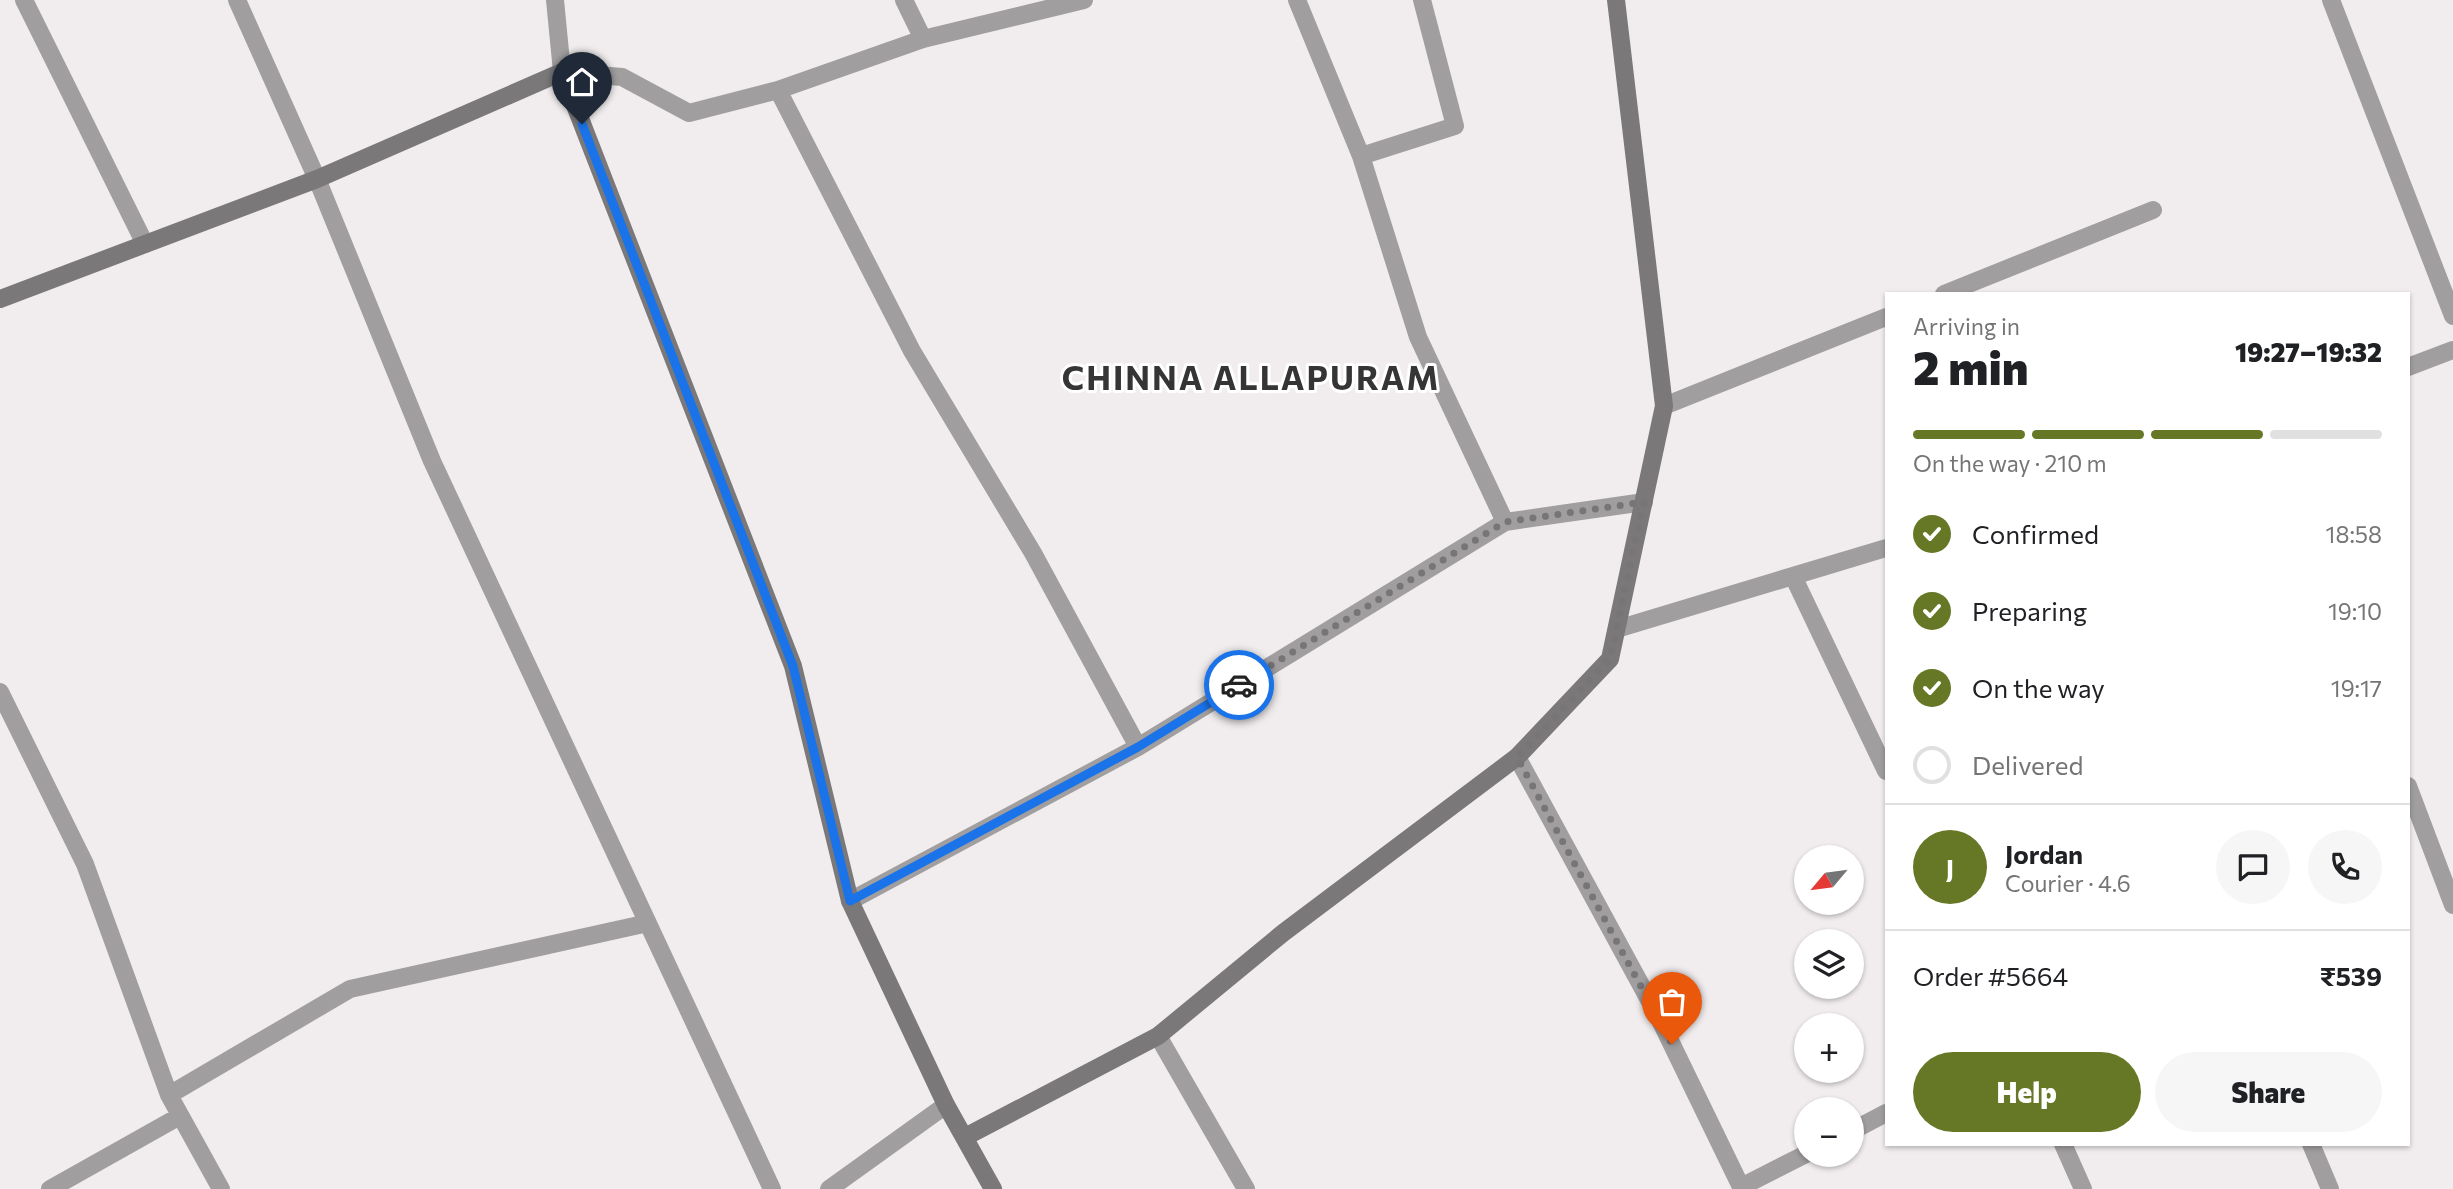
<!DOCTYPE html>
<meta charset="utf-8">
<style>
:root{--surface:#fff;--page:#f6f6f6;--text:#202124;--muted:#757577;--line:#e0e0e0;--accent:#667725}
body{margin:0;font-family:Commissioner,sans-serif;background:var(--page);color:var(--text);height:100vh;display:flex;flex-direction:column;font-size:26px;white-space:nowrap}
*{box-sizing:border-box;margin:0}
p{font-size:23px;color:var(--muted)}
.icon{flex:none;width:38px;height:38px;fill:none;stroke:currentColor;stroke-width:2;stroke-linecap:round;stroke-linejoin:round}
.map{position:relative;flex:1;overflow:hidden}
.drawer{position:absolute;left:1885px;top:292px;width:525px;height:854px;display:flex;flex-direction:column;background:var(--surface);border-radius:0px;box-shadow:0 2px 5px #0004}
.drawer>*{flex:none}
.needle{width:46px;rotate:241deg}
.fabs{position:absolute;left:1794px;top:845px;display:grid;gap:14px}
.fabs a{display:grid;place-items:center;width:70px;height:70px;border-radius:50%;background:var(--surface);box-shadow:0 2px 5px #0004;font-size:35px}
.pin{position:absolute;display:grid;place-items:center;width:60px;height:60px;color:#fff;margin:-72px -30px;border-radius:50% 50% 50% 0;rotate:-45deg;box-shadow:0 0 7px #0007}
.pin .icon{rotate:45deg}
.courier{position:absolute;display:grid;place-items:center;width:70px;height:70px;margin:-35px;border:5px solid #1a73e8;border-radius:50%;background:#fff;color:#222;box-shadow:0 2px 9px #0007}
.overview em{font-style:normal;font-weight:800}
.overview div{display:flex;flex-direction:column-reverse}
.overview{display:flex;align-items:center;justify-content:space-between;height:119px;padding:0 28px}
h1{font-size:46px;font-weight:800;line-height:52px}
.bar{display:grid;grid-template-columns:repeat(4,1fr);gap:10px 7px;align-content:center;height:84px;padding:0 28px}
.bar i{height:9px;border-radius:5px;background:var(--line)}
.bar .on{background:var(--accent)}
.bar p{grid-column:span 4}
.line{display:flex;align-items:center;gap:18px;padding:0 28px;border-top:2px solid var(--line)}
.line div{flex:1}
.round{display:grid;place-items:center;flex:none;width:74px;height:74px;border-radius:37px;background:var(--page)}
ol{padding:0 28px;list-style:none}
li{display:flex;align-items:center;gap:21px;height:77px}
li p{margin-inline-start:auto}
li .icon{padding:7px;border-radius:50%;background:var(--accent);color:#fff;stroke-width:4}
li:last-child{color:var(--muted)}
li i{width:38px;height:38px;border:4px solid var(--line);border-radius:50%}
.button{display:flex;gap:14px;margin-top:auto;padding:14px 28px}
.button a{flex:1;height:80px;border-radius:42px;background:var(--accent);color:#fff;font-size:28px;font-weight:800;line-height:80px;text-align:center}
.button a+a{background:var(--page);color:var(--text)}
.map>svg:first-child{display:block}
</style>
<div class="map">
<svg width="2453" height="1189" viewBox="0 0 2453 1189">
<rect width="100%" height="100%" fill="#f1edee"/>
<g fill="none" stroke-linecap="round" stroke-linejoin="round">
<path stroke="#a09e9f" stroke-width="18" d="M24,0L145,244
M237,0L317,179L432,461L772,1189
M555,0L562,72L622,77L689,113L778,90
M904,0L923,39
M1084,0L923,39L778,90L912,351L1033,553L1138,747
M1297,0L1361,156L1418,337L1505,522
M2331,0L2453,316
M1361,156L1455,126L1422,0
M1944,294L2153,210
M2408,367L2453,350
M1664,406L1886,317
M1793,576L1886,771
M1617,629L1886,548
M0,692L85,864L169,1095L221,1189
M1517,757L1660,1020L1742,1189
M2408,786L2453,905
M850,901L1138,747L1505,522L1644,502
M1158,1036L1246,1189
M169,1095L350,989L648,923
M1852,1131L1886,1113
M2063,1144L2083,1189
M2311,1144L2330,1189
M1741,1187L1806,1154
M50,1189L180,1116
M829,1189L946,1105"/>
<path stroke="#7a7879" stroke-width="18" d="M0,299L317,179L562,72L793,666L850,901L946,1105L993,1189
M965,1137L1158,1036L1283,933L1517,757L1610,659L1664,406L1616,0"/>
</g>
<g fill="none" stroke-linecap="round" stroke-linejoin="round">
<path stroke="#777576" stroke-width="7" stroke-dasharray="0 12.6" d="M1239,685L1505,522L1644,502L1610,659L1517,757L1672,1044"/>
<path stroke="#1a73e8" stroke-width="9" d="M582,124L793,666L850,901L1138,747L1239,685"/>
</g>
<g text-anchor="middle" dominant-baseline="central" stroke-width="6" stroke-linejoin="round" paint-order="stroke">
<g font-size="33" font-weight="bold" letter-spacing="2" fill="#363535" stroke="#fff">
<text x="1251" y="376">CHINNA ALLAPURAM</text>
</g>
</g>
</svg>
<div class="fabs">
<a><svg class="needle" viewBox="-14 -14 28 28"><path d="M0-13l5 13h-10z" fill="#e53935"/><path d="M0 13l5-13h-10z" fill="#757577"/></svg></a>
<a><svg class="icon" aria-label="layers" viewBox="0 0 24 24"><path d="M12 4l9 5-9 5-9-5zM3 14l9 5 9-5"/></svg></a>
<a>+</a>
<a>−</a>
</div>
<div class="pin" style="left:1672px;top:1044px;background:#ea580c"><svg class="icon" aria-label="bag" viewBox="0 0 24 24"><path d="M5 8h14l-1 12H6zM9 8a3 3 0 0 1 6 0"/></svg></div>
<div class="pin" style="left:582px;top:124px;background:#1f2937"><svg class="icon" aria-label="home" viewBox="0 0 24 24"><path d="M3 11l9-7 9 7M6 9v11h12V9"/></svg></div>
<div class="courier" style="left:1239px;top:685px"><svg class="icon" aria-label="car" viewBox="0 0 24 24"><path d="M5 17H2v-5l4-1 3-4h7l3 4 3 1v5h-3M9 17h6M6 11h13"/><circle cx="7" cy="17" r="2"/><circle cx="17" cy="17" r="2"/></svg></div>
<section class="drawer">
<div class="overview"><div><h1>2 min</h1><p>Arriving in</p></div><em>19:27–19:32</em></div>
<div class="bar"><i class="on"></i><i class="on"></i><i class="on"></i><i></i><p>On the way · 210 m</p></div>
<ol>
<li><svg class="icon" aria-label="check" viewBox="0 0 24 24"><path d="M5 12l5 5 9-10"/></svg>Confirmed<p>18:58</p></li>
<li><svg class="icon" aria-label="check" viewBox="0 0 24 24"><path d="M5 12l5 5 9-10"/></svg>Preparing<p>19:10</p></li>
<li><svg class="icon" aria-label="check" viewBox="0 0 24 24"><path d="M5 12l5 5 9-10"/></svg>On the way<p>19:17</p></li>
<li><i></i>Delivered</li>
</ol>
<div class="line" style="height:126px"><b class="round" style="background:var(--accent);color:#fff">J</b><div><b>Jordan</b><p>Courier · 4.6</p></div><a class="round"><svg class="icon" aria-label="chat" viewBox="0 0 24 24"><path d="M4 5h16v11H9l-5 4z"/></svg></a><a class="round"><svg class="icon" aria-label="phone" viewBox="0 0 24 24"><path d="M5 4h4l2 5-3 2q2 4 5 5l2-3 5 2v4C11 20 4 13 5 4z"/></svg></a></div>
<div class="line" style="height:91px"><div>Order #5664</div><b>₹539</b></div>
<div class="button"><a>Help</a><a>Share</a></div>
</section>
</div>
